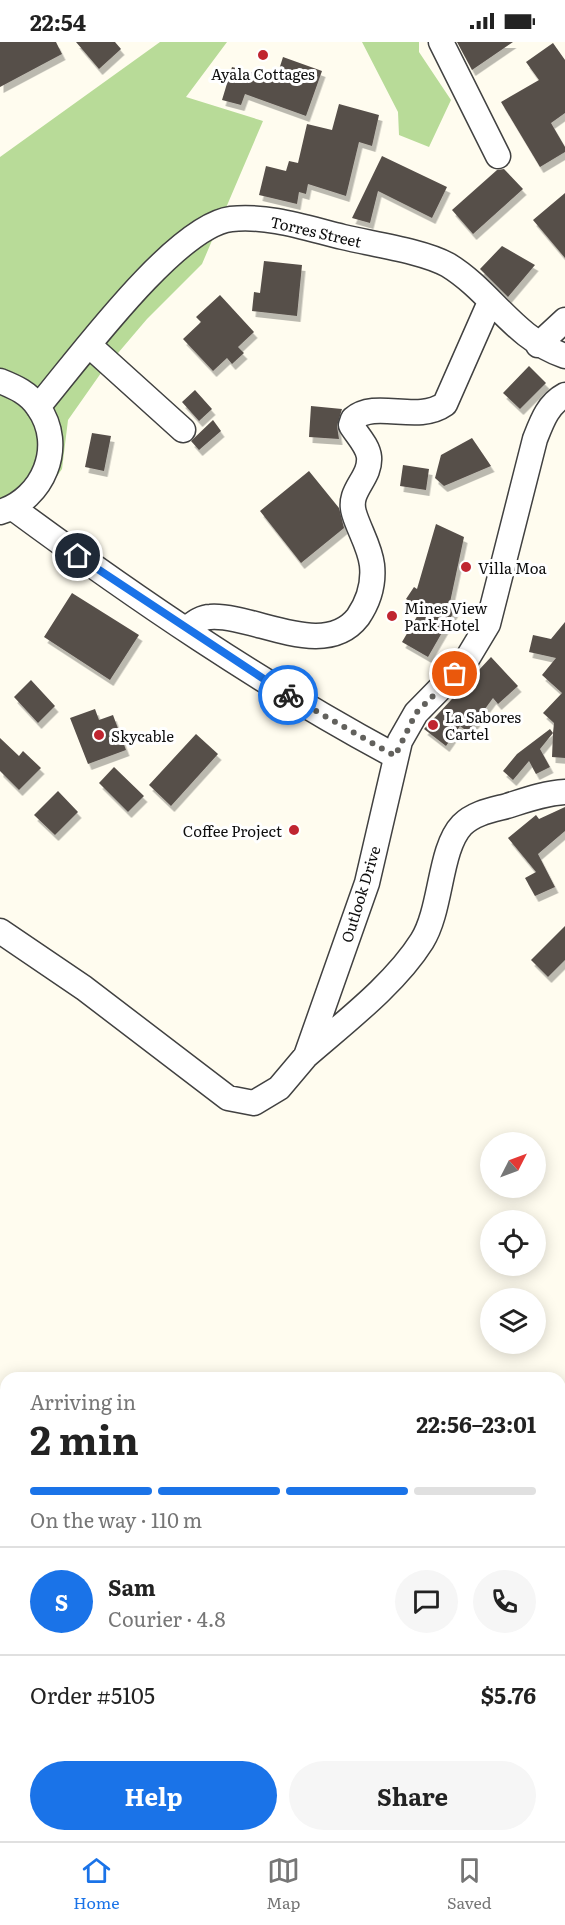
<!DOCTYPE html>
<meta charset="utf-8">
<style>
:root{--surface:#fff;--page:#f6f6f6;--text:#222;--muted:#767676;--line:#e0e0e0;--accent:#1a73e8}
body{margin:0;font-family:Literata,serif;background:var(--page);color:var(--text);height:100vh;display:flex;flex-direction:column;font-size:22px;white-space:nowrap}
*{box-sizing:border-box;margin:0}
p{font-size:20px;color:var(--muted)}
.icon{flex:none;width:33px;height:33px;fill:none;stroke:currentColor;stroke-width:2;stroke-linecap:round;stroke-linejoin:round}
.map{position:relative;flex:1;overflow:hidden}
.sheet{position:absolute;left:0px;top:1330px;width:566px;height:470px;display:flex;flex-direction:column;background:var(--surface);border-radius:18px 18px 0 0;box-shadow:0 3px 15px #0003}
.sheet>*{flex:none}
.needle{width:39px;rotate:48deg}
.controls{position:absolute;left:480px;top:1090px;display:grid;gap:12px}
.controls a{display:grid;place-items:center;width:66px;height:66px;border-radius:50%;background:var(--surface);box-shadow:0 3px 15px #0003;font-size:30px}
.pin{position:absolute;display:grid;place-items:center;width:51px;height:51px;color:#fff;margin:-26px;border:3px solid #fff;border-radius:50%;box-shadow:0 2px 6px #0007}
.courier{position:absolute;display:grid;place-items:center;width:60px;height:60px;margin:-30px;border:4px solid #1a73e8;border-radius:50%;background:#fff;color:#222;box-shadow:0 2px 8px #0007}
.head em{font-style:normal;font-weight:700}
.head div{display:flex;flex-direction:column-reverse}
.head{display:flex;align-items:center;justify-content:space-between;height:102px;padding:0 30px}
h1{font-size:39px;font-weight:700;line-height:45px}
.bar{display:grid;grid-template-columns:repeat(4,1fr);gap:9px 6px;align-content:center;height:72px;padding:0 30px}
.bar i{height:8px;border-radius:4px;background:var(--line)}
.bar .active{background:var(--accent)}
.bar p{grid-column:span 4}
.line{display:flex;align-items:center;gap:15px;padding:0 30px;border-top:2px solid var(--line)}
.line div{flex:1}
.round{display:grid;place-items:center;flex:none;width:63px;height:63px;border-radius:32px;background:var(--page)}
.button{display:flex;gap:12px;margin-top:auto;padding:12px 30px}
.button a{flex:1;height:69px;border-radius:36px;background:var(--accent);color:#fff;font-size:24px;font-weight:700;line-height:69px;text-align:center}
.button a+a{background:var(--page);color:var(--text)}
.status{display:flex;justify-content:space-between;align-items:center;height:42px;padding:0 30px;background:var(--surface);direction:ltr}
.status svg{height:16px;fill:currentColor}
.dock{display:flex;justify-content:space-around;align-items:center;height:84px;border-top:2px solid var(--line);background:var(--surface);font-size:16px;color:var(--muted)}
.dock a{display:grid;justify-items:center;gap:3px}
.dock .active{color:var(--accent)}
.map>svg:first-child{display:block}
</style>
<div class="status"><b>22:54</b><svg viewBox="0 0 49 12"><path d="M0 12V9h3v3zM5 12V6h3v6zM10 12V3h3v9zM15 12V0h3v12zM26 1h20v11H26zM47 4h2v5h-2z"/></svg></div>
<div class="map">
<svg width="565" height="1799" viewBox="0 0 565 1799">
<defs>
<filter id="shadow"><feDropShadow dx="3.5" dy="6" stdDeviation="0" flood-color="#0004"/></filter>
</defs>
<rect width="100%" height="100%" fill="#fffcef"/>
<path fill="#b8db98" d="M160,0H227L186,55L263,79L202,222L147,277L101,331L68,378L62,427L26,478L0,483V115Z
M362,0H419V10L451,58L429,105L399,93L398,70Z"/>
<path fill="#574f4a" filter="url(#shadow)" d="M0,0H56L62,12L0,45Z
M76,0H115L121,7L99,27Z
M457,0H513L472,28Z
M553,1L565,18V71L551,81L565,105V110L540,125L501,60L539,38L526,20Z
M283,15L322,29L306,74L245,52L241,63L222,58L232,25L276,37Z
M339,62L379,73L372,104L359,100L346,154L308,142L306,152L299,150L297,162L259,153L266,124L286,129L289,119L298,121L307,82L332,88Z
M382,114L447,145L432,176L378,149L370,181L352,176Z
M504,127L523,147L473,192L452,168L497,128Z
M565,151V216L533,178Z
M502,204L535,223L508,255L480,227Z
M264,219L302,223L297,274L252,269L254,250L260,251Z
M220,253L254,290L238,305L244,311L232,322L227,316L213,329L183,297L201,280L196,275Z
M529,324L546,341L520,367L503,351Z
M195,348L212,367L199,379L182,360Z
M311,364L342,367L337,384L339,397L309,395Z
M213,378L221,389L199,408L191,399Z
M92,391L111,394L104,429L85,425Z
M472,396L491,424L444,444L435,436L441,413Z
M403,423L429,427L426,448L400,444Z
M309,429L339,466L344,486L301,521L260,469Z
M436,482L464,495L449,565L455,568L428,615L402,600L422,566L406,557L414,545L417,547Z
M72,551L139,593L110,638L44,595Z
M565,580V716L552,715L553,691L540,707L550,725L536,732L529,719L513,738L503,729L517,712L550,687L553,691L554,681L543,671L562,651L542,633L556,616L529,610L533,593L551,597Z
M491,615L518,644L498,662L493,656L468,690L460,684L446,704L424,687Z
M31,638L55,664L38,681L14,655Z
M95,667L99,678L113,673L126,708L88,722L70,676Z
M196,692L218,712L171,764L149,743Z
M0,696L19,714L23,709L41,726L19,748L0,729Z
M114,725L144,754L128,770L99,741Z
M58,749L78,770L55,793L34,773Z
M565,765V789L538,812L555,845L535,854L525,836L536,830L508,796L536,773L539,777Z
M565,884V918L548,935L531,918Z"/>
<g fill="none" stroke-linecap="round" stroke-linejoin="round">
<g stroke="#414141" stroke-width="27">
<path id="minor" d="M441,0L498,114
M538,303L565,278
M90,304L183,388
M0,339C15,345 29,351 38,365C66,404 43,457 0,470
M38,365C76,320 175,184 231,177C269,173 306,186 343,195C372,202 423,209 448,223C492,250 513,296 565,314
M13,466C135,556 261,642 395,714
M186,587C193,582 201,575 210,575C254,572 324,619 358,575C369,559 374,542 372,523C370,505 359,488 354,471C347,448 371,437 369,415C368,404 357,393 351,383L353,377C376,357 417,382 445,362L490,260
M0,889L84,946L228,1056L254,1061L279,1046L306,1014L367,841L400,699L416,671L464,622L488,582L535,397C542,379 548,362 565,353
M306,1014C345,980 395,942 422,899C442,867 439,807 462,783C474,771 492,768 507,764C526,758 545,751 565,750"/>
</g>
<g stroke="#1f1f1f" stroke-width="33">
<path id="major" d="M0,1423L6,1426
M560,1783L565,1798"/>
</g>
<use href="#minor" stroke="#fff" stroke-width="24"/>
<use href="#major" stroke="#f9d165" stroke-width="30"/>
</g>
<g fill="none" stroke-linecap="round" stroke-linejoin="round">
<path stroke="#62615d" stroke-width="6" stroke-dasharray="0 10.8" d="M288,653L395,714L416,671L455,632"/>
<path stroke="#1a73e8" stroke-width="8" d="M78,514L288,653"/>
</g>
<g fill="#c02530" stroke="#fff" stroke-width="2">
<circle cx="263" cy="13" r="6"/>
<circle cx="466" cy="525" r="6"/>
<circle cx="392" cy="574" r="6"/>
<circle cx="433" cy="683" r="6"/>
<circle cx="99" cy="693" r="6"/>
<circle cx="294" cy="788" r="6"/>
</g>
<g text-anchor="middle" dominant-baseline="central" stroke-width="6" stroke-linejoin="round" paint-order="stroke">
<g font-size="15" fill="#0e0e0e" stroke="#fff" text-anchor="start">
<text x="263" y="31" text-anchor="middle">Ayala Cottages</text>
<text x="478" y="525">Villa Moa</text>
<text x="404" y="565">Mines View<tspan x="404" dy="17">Park Hotel</tspan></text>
<text x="445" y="674">La Sabores<tspan x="445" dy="17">Cartel</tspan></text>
<text x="111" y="693">Skycable</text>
<text x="282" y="788" text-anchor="end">Coffee Project</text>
</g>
<g font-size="15" fill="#0e0e0e" stroke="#fff">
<text transform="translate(316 189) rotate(13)">Torres Street</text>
<text transform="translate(360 852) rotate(-73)">Outlook Drive</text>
</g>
</g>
</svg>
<div class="controls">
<a><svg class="needle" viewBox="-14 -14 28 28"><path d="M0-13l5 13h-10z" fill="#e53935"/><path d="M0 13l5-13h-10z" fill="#767676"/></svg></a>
<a><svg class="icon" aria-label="locate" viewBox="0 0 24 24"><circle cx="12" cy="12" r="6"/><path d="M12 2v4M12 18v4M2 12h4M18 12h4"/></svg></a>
<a><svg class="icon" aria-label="layers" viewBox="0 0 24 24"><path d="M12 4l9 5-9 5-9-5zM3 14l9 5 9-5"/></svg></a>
</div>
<div class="pin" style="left:455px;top:632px;background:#ea580c"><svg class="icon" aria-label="bag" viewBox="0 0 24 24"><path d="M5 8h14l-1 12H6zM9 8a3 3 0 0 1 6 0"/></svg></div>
<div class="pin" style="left:78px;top:514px;background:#1f2937"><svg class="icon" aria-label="home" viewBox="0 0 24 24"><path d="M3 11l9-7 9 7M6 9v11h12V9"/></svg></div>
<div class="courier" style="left:288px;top:653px"><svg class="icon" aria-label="bike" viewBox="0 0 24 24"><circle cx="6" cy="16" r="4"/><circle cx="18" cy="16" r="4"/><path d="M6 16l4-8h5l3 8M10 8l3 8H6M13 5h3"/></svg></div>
<section class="sheet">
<div class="head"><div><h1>2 min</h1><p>Arriving in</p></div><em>22:56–23:01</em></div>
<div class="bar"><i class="active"></i><i class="active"></i><i class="active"></i><i></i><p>On the way · 110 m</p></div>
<div class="line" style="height:108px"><b class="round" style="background:var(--accent);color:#fff">S</b><div><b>Sam</b><p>Courier · 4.8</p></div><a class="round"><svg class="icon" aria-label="chat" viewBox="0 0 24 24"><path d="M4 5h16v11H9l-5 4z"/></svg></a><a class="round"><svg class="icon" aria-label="phone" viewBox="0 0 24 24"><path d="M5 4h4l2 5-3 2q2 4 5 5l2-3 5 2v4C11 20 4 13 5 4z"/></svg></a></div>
<div class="line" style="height:78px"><div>Order #5105</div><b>$5.76</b></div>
<div class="button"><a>Help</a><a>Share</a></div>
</section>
</div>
<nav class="dock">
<a class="active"><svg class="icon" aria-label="home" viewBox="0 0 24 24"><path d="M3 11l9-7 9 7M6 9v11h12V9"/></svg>Home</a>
<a><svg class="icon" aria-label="map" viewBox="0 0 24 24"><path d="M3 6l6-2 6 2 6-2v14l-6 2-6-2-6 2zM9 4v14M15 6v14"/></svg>Map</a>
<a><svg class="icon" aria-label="saved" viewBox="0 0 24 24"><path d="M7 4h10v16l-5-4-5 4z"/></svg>Saved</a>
</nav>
